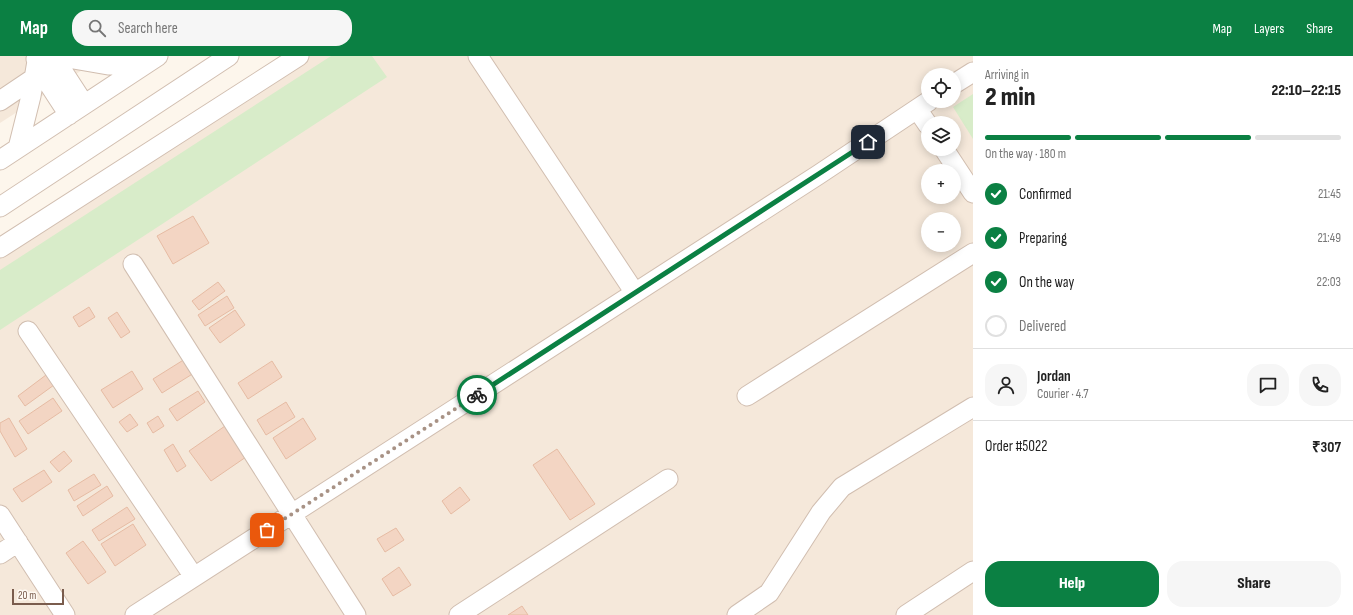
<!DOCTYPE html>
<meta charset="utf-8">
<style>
:root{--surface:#fff;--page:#f6f6f6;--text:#222;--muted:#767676;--line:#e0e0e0;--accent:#0b8043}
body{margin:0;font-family:"Sofia Sans Condensed",sans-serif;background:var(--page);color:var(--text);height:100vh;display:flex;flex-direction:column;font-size:15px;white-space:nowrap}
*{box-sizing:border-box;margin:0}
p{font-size:13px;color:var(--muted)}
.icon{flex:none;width:22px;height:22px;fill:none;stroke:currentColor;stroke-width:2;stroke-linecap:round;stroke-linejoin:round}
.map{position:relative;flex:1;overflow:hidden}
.drawer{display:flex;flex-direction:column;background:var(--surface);width:380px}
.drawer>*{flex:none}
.fabs{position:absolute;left:921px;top:12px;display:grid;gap:8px}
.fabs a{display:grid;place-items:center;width:40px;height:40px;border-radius:50%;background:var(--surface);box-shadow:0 2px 10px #0003;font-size:20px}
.scale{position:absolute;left:12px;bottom:10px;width:52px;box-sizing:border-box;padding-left:4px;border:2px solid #7a5c4d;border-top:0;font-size:11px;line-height:14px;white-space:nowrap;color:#7a5c4d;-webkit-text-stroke:3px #fffaf3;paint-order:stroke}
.pin{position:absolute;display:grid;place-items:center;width:34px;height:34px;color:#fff;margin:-17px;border-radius:8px;box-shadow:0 2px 6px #0006}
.courier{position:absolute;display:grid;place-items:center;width:40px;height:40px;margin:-20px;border:3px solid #0b8043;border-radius:50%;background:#fff;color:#222;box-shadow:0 1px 5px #0007}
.summary em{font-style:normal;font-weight:800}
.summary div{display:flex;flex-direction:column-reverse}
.summary{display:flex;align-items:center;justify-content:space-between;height:68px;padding:0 12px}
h1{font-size:26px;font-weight:800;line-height:30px}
.bar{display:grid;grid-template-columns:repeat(4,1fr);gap:6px 4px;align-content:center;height:48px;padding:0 12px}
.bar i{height:5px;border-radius:3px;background:var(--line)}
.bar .current{background:var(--accent)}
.bar p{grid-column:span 4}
.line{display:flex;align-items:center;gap:10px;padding:0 12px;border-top:1px solid var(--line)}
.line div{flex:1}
.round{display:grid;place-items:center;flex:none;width:42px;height:42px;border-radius:16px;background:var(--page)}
ol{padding:0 12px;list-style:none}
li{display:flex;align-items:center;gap:12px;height:44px}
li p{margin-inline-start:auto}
li .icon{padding:4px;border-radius:50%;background:var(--accent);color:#fff;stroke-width:4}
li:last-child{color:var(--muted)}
li i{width:22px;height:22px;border:2px solid var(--line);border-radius:50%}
.action{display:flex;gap:8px;margin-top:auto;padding:8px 12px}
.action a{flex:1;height:46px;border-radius:16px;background:var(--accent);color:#fff;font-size:16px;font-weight:800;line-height:46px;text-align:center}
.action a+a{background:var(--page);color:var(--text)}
header{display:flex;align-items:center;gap:24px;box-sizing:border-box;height:56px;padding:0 20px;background:var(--accent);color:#fff}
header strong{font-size:19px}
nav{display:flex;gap:22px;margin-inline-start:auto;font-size:14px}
.search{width:280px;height:36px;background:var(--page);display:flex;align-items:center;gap:10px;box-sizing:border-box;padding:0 14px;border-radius:16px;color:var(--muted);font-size:15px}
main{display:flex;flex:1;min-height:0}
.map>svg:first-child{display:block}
</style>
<header>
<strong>Map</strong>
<div class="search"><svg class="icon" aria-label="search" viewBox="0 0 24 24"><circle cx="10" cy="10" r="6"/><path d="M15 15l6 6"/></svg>Search here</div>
<nav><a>Map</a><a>Layers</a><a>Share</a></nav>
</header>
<main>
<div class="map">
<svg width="973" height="559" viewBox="0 0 973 559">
<rect width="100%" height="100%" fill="#fdf6ec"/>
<path fill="#f5e8da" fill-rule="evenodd" d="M0,0H104L0,67Z
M282,0H973V559H0V184ZM928,19H954V45H928ZM928,67H954V93H928ZM928,115H954V141H928ZM928,163H954V189H928Z"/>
<path fill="#d8ecc9" d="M331,0H372L387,21L0,274V214Z
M973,38V83L953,51Z"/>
<path fill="#f3d5c3" stroke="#e6bba3" d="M193,160L209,187L173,208L157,180Z
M218,226L225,235L199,254L192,245Z
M227,240L234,252L205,270L198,259Z
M89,251L95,261L79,271L73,261Z
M235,254L245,269L220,287L209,272Z
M117,256L130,276L121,282L108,262Z
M185,303L194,317L162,337L153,323Z
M272,305L282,321L248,343L238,327Z
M132,315L143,333L113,352L101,334Z
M46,319L54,329L25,350L18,340Z
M198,335L205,346L177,365L169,353Z
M53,342L62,355L28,378L19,365Z
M286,346L295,361L266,379L257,364Z
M130,358L138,369L127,376L119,366Z
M158,360L164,370L153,377L147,367Z
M9,362L27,393L15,401L0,375V367Z
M303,362L316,383L286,403L273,382Z
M225,370L246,401L211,425L189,395Z
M173,388L186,410L177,416L164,394Z
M557,393L595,448L570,464L533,409Z
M64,395L72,405L59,416L50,406Z
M44,414L52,426L22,446L13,433Z
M94,418L101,429L74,445L68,434Z
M107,430L113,440L83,460L77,450Z
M460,431L470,444L451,458L442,445Z
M127,451L135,463L99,485L92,474Z
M133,468L146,489L115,510L101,488Z
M396,472L404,484L385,496L377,483Z
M83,485L106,516L88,528L66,497Z
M399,511L411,529L393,540L382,523Z
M522,550L528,559H508Z"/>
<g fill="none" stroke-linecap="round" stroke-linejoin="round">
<g stroke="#d1beb0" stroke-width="21">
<path id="minor" d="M50,0L58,8L84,48
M56,0L108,9H144
M478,0L635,237
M36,3L41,16L69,59
M954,28L973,16
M0,45L34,22
M917,53L928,69
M18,92L31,40L37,5
M944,93L973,137
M0,104L158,0
M0,151L229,0
M0,192L299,0
M133,208L356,559
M28,275L194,521
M747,340L973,197
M0,459L65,559
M0,498L18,486
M135,559L818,119L929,45
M459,559L668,423
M737,559L769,537L821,456L842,431L973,351
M906,559L973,515"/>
</g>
<use href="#minor" stroke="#fff" stroke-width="19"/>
</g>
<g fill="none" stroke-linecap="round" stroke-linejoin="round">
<path stroke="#a89285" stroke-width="4" stroke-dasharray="0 7.2" d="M267,474L477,339"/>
<path stroke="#0b8043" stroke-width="5" d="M477,339L868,86"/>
</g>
</svg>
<div class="fabs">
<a><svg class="icon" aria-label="locate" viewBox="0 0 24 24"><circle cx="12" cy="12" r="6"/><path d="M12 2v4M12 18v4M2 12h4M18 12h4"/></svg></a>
<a><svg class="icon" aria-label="layers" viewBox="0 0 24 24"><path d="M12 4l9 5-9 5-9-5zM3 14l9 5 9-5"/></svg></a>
<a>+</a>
<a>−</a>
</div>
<div class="scale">20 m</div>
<div class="pin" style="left:267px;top:474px;background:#ea580c"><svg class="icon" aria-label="bag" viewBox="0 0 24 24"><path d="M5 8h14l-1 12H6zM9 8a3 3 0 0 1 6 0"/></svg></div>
<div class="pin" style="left:868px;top:86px;background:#1f2937"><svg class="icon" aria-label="home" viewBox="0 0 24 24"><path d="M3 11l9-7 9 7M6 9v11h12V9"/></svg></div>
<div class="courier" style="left:477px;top:339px"><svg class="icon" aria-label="bike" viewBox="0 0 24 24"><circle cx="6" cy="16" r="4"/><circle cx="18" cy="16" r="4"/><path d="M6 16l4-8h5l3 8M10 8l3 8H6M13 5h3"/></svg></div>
</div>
<section class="drawer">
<div class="summary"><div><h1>2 min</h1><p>Arriving in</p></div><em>22:10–22:15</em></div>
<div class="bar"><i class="current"></i><i class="current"></i><i class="current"></i><i></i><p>On the way · 180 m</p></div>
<ol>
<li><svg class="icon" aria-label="check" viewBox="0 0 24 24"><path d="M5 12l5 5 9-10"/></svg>Confirmed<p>21:45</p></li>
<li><svg class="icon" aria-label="check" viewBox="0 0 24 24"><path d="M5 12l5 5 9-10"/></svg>Preparing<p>21:49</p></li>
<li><svg class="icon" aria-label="check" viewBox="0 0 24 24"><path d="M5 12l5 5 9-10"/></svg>On the way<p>22:03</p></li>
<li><i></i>Delivered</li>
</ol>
<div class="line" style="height:72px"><a class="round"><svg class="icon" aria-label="person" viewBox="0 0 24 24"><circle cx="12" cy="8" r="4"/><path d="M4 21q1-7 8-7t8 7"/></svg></a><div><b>Jordan</b><p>Courier · 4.7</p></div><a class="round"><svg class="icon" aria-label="chat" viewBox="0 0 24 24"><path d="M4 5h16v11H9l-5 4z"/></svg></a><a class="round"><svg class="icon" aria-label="phone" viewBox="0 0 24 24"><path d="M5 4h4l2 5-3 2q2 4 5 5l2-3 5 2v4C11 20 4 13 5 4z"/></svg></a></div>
<div class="line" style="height:52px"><div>Order #5022</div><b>₹307</b></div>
<div class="action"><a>Help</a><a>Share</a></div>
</section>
</main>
